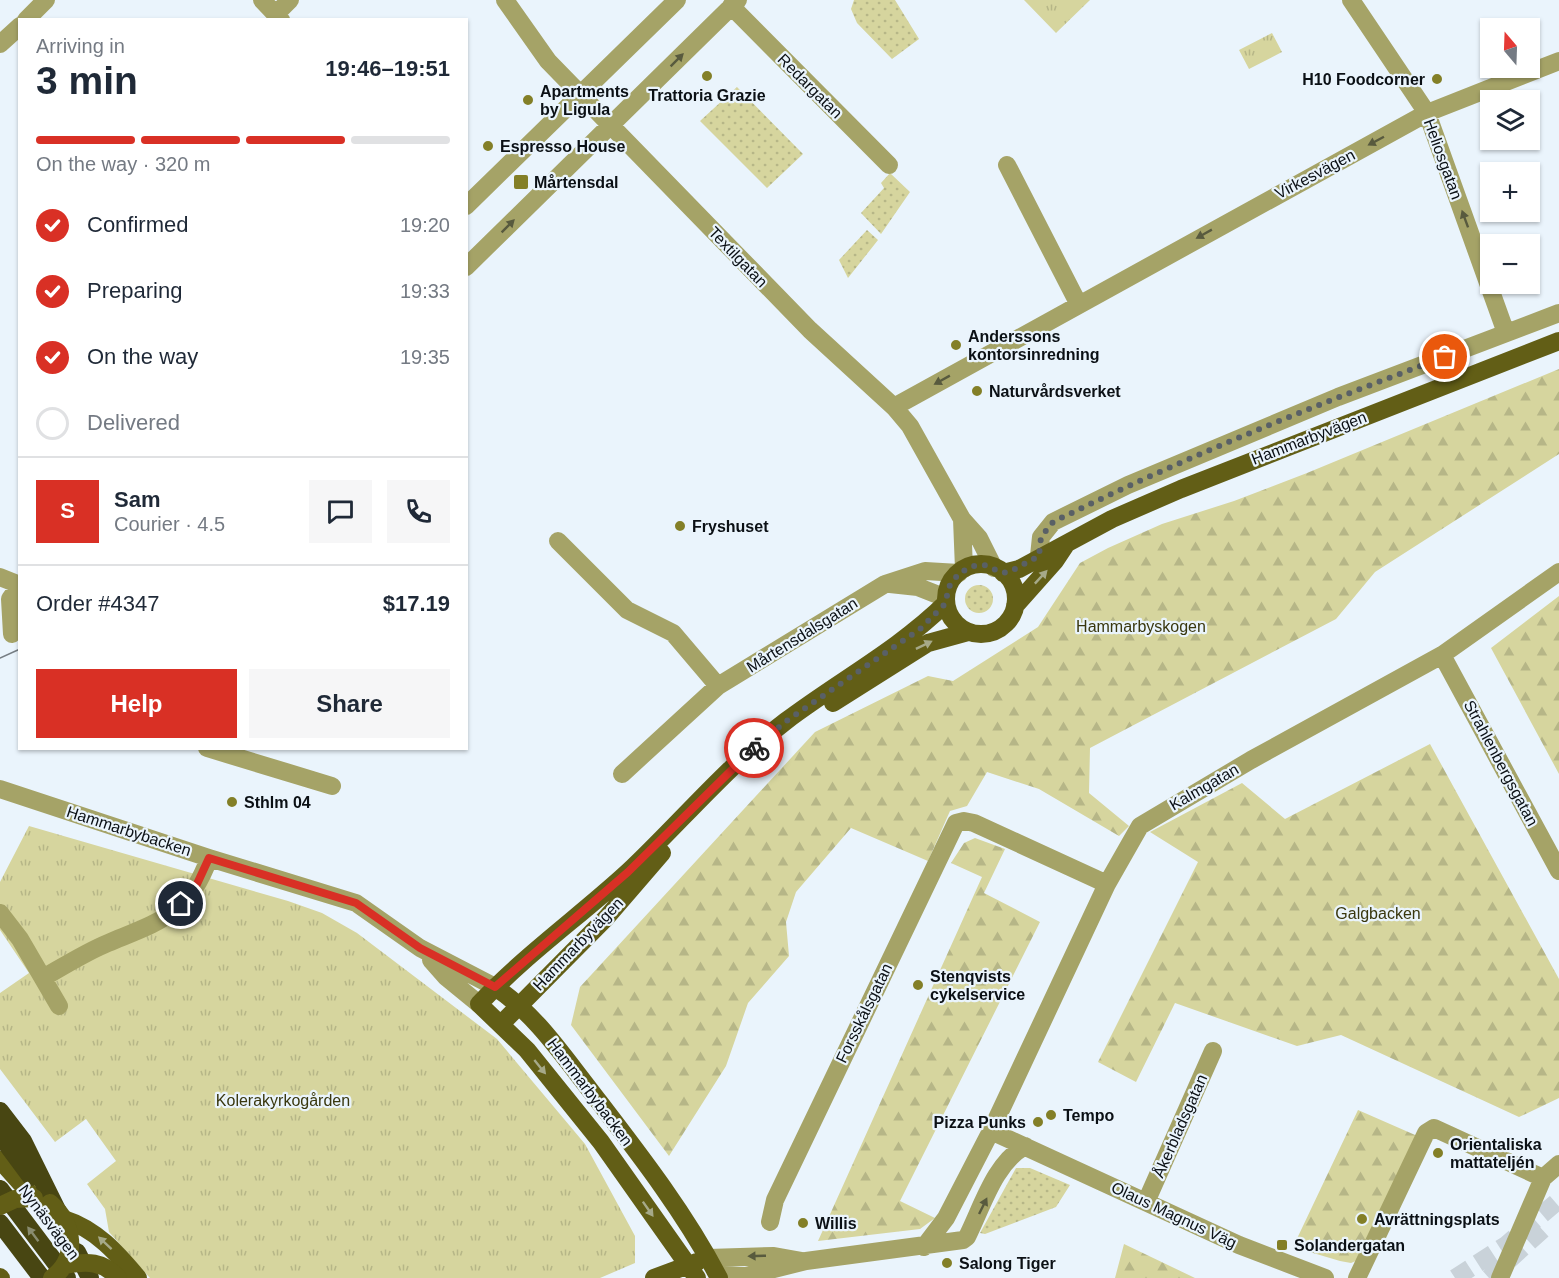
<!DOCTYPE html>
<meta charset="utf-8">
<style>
:root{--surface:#fff;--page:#f6f6f7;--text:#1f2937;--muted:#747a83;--line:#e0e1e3;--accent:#d93025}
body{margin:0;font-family:Arial,sans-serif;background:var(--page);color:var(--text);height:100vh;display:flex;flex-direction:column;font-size:22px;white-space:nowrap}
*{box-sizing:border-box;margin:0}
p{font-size:20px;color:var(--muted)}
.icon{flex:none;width:33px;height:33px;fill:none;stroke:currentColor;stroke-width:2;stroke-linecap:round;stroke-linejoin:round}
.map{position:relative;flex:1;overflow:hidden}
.details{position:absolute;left:18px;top:18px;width:450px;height:732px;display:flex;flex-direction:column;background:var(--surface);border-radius:0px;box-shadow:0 2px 4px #0004}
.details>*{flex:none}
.needle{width:39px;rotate:341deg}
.fabs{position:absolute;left:1480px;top:18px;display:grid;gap:12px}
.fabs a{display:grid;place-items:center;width:60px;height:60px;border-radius:0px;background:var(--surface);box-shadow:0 2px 4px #0004;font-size:30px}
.pin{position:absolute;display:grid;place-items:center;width:51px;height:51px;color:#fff;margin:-26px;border:3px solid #fff;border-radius:50%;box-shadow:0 2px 6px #0007}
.courier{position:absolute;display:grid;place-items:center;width:60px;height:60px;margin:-30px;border:4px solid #d93025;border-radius:50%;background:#fff;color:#222;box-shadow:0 2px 8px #0007}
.head em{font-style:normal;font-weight:700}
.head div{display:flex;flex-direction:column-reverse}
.head{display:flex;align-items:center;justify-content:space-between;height:102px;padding:0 18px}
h1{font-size:39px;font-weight:700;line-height:45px}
.bar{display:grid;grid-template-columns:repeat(4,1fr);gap:9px 6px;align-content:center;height:72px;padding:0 18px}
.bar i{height:8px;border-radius:4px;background:var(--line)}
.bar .current{background:var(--accent)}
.bar p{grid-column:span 4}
.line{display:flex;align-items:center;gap:15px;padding:0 18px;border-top:2px solid var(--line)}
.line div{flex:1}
.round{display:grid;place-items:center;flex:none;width:63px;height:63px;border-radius:0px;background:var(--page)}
ol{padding:0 18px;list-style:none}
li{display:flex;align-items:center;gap:18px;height:66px}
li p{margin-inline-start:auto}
li .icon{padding:6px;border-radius:50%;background:var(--accent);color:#fff;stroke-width:4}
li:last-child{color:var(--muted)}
li i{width:33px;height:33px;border:3px solid var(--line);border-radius:50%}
.action{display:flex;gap:12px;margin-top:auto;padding:12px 18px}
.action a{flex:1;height:69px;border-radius:0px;background:var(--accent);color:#fff;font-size:24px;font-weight:700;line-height:69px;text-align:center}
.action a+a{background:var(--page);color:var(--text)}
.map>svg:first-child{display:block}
</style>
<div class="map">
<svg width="1559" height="1278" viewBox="0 0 1559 1278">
<defs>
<pattern id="grass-dots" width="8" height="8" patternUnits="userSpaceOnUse" patternTransform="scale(1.5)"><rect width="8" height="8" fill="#d6d59e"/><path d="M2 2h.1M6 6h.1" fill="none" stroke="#b6b687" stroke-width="1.8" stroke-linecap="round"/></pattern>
<pattern id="forest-firs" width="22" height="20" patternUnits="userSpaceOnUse" patternTransform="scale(1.5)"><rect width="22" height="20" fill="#d6d59e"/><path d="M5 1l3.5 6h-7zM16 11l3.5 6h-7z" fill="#b6b687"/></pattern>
<pattern id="park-tufts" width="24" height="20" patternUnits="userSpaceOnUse" patternTransform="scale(1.5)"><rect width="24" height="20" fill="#d6d59e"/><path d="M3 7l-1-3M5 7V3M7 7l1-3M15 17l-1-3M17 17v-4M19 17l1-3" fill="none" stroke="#b6b687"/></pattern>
</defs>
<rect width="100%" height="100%" fill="#eaf4fc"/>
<path fill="url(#grass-dots)" d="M854,0H895L919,39L892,59L857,23L851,9Z
M737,87L803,154L767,188L700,121Z
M890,173L910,192L881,234L861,213L884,188L881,183Z
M867,230L878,240L848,278L839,260Z
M965 599a14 14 0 1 1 28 0a14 14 0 1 1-28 0Z
M1016,1168H1030L1070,1185L1056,1207L985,1234L980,1233Z"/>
<path fill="url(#forest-firs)" d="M1559,369V454L1375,572L1336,619L1090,748L1089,793L1129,826L1119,836L1039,789L987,772L967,806L950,811L928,861L851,828L796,892L786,922L789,956L748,1003L726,1066L669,1156L571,1025L580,987L815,732L928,676L953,681L1038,627L1080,563L1108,548L1162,524L1234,501L1307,473Z
M1559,596V774L1491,648Z
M1430,744L1559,979V1098L1519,1117L1341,1035L1297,1046L1175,1003L1136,1082L1098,1062L1198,862L1150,832L1242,783L1285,819Z
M975,838L1005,849L984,893L1040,922L900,1201L935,1218L920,1229L818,1241L982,877L951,863L964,843Z
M1358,1110L1422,1138L1363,1258L1351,1263L1340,1261L1293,1247Z
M1124,1244L1195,1278H1115Z"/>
<path fill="url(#park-tufts)" d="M1024,0H1090L1056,33Z
M1272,33L1282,52L1249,69L1239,50Z
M29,826L288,901L322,913L357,933L497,1039L585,1144L635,1236V1263L600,1278H150L109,1232L105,1209L87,1184L116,1161L86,1119L55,1142L0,1069V993L29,973L0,930V882Z"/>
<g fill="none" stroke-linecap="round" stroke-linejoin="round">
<path stroke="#c9d2d9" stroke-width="18" stroke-dasharray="18 9" stroke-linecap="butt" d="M1455,1278L1506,1245L1559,1200
M1489,1278L1549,1224"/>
<path stroke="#a5a367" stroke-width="18" d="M262,0L281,20
M505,0L548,61L810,330L894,407L910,426L962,519L979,538L994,568
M1351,0L1427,113L1506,333
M731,6L889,165
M276,14L290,0
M26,20L46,0
M0,44L20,26
M1007,165L1079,305
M466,206L677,0
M466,267L738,0
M894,407L1427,113L1559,61
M962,519L964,569
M558,541L627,610L673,633L718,686
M1039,556L1041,537L1053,522L1128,485L1338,397L1559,313
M0,577L20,585
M890,584L918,587L946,598
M12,634L10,599L20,585
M1442,655L1559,871
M207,748L332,786
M622,774L718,686L885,584L925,571L959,573
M0,789L209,858L356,903L420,948L495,987
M0,913L20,939L59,1006
M431,960L446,977L479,1004
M43,978C64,966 86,952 108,943C158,922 189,915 209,858
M991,1131L1239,1245L1325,1278
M1146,1202L1213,1051
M770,1222L775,1200L956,823L964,821L974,823L1107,884
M924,1247L946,1218L991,1131L1107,884L1140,826L1251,760L1442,655L1559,572
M708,1258L774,1256L802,1261
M718,1275L746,1276L806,1261L963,1240L967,1237C983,1205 994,1164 1025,1146
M1357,1278L1426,1133L1434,1128L1543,1178
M1500,1278L1543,1178L1559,1164"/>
<path stroke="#625e16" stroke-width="18" d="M946 599a35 35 0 1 1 70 0a35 35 0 1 1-70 0Z
M1003,573L1019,569L1112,519L1181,489L1559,341
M1015,606L1055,561L1065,546
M833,703L928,643L968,632
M495,987C535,1014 561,1053 590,1090C636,1150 684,1211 719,1278
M501,1024L606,918L662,853
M0,1160L34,1198L46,1201
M64,1219C96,1229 117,1253 138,1278
M0,1277L1,1278
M654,1278L697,1262
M697,1278L601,1142L527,1050L479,1004C525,955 579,917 628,872C681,822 727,766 786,721C839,681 898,650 946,603"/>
<path stroke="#484612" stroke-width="18" d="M0,1111L23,1141L60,1216
M0,1135L31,1177
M0,1189L67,1278
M0,1223L42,1278
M77,1252L90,1278"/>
<path stroke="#767d83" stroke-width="1.5" d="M0,658L20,649"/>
<path stroke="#625e16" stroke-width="18" d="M50,1203C74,1224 79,1258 52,1278
M0,1206L15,1199L34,1198
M66,1265C87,1261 103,1261 118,1278"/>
</g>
<defs><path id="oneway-solid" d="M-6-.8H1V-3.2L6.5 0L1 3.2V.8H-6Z" transform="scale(1.5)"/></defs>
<g fill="#585a3e">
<use href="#oneway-solid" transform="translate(677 60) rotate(-45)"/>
<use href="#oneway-solid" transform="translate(1376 141) rotate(152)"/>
<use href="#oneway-solid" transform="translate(1465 219) rotate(-110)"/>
<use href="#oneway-solid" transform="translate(508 226) rotate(-45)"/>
<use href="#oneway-solid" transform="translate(1204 234) rotate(151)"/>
<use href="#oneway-solid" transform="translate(942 380) rotate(151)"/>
<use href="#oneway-solid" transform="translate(983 1206) rotate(-64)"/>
<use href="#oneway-solid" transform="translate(757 1256) rotate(178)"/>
</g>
<g fill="#a6a989">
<use href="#oneway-solid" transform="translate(1041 577) rotate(-47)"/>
<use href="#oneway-solid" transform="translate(924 645) rotate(-26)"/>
<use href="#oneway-solid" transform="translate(540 1067) rotate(51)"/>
<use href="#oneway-solid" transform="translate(648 1209) rotate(55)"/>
<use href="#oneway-solid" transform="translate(105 1243) rotate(-137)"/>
</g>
<use fill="#898c70" href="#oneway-solid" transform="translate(33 1234) rotate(-127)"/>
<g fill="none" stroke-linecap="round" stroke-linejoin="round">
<path stroke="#596066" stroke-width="6" stroke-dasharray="0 10.8" d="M754,748L785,722L920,629L946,603L948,588L959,573L974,566L984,565L1003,573L1011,571L1039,556L1041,537L1053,522C1181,459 1312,406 1445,357"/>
<path stroke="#d93025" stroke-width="8" d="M181,904L197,884L209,858L356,903L420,948L495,987L628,872L754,748"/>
</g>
<g fill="#837f27" stroke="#eaf4fc" stroke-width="2">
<circle cx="707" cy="76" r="6"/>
<circle cx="1437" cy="79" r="6"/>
<circle cx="528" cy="100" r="6"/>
<circle cx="488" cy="146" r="6"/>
<rect x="513" y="174" width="16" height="16" rx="3"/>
<circle cx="956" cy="345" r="6"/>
<circle cx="977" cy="391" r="6"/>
<circle cx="680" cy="526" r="6"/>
<circle cx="232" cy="802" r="6"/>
<circle cx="918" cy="985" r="6"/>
<circle cx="1051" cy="1115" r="6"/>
<circle cx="1038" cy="1122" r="6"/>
<circle cx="1438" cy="1153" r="6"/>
<circle cx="1362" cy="1219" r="6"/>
<circle cx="803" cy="1223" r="6"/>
<rect x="1276" y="1239" width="12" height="12" rx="3"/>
<circle cx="947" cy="1263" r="6"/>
</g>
<g text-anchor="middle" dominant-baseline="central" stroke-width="4.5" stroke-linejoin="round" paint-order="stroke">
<g font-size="16" font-weight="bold" fill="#0b1015" stroke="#eaf4fc" text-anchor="start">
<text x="1425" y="79" text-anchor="end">H10 Foodcorner</text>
<text x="540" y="91">Apartments<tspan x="540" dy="18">by Ligula</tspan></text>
<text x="707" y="95" text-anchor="middle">Trattoria Grazie</text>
<text x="500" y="146">Espresso House</text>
<text x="534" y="182">Mårtensdal</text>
<text x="968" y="336">Anderssons<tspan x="968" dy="18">kontorsinredning</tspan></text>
<text x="989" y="391">Naturvårdsverket</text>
<text x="692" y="526">Fryshuset</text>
<text x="244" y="802">Sthlm 04</text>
<text x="930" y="976">Stenqvists<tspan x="930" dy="18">cykelservice</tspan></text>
<text x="1063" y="1115">Tempo</text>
<text x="1026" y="1122" text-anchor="end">Pizza Punks</text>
<text x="1450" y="1144">Orientaliska<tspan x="1450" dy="18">mattateljén</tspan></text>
<text x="1374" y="1219">Avrättningsplats</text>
<text x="815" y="1223">Willis</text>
<text x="1294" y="1245">Solandergatan</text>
<text x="959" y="1263">Salong Tiger</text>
</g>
<g font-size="16" fill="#0b1015" stroke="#eaf4fc">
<text transform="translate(810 86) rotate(45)">Redargatan</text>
<text transform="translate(1443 159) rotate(70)">Heliosgatan</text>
<text transform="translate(1315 174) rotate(-28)">Virkesvägen</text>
<text transform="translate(738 257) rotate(46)">Textilgatan</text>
<text transform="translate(1309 438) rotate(-21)">Hammarbyvägen</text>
<text transform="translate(802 635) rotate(-32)">Mårtensdalsgatan</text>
<text transform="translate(1501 763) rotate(62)">Strahlenbergsgatan</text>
<text transform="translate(1204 787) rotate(-30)">Kalmgatan</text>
<text transform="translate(129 831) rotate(18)">Hammarbybacken</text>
<text transform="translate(578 944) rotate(-46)">Hammarbyvägen</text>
<text transform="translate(864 1013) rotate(-64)">Forsskålsgatan</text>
<text transform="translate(590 1092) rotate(53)">Hammarbybacken</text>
<text transform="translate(1180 1126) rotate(-66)">Åkerbladsgatan</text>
<text transform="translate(1174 1215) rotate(25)">Olaus Magnus Väg</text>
<text transform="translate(49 1222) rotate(53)">Nynäsvägen</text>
</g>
<g font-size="16" fill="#39370e" stroke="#eaf4fc">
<text x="1141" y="626">Hammarbyskogen</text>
<text x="1378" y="913">Galgbacken</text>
<text x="283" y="1100">Kolerakyrkogården</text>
</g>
</g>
</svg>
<div class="fabs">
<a><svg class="needle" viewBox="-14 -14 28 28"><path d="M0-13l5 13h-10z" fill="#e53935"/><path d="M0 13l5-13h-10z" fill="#747a83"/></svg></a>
<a><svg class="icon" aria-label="layers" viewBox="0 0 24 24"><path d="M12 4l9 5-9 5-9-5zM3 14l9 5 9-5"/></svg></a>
<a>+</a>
<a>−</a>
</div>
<div class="pin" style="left:1445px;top:357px;background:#ea580c"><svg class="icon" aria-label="bag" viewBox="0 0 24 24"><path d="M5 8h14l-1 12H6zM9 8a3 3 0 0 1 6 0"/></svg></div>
<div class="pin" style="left:181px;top:904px;background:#1f2937"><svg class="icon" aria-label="home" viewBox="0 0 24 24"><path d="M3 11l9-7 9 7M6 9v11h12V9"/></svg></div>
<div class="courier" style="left:754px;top:748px"><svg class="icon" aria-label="bike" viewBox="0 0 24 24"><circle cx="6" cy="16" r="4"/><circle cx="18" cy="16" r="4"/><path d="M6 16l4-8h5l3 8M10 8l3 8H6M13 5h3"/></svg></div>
<section class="details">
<div class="head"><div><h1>3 min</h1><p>Arriving in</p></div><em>19:46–19:51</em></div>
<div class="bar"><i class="current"></i><i class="current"></i><i class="current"></i><i></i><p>On the way · 320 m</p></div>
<ol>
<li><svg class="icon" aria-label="check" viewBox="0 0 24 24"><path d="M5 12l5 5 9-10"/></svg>Confirmed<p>19:20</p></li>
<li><svg class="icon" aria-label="check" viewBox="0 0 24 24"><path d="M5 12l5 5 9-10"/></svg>Preparing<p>19:33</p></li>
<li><svg class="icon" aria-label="check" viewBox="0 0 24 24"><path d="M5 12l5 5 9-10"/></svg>On the way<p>19:35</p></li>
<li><i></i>Delivered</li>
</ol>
<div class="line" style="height:108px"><b class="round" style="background:var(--accent);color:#fff">S</b><div><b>Sam</b><p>Courier · 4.5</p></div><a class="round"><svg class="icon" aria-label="chat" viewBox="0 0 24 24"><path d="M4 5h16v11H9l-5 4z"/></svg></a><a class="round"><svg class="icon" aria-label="phone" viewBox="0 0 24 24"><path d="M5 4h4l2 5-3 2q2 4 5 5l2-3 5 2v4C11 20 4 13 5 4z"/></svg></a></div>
<div class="line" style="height:78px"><div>Order #4347</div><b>$17.19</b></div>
<div class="action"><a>Help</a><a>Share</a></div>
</section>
</div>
